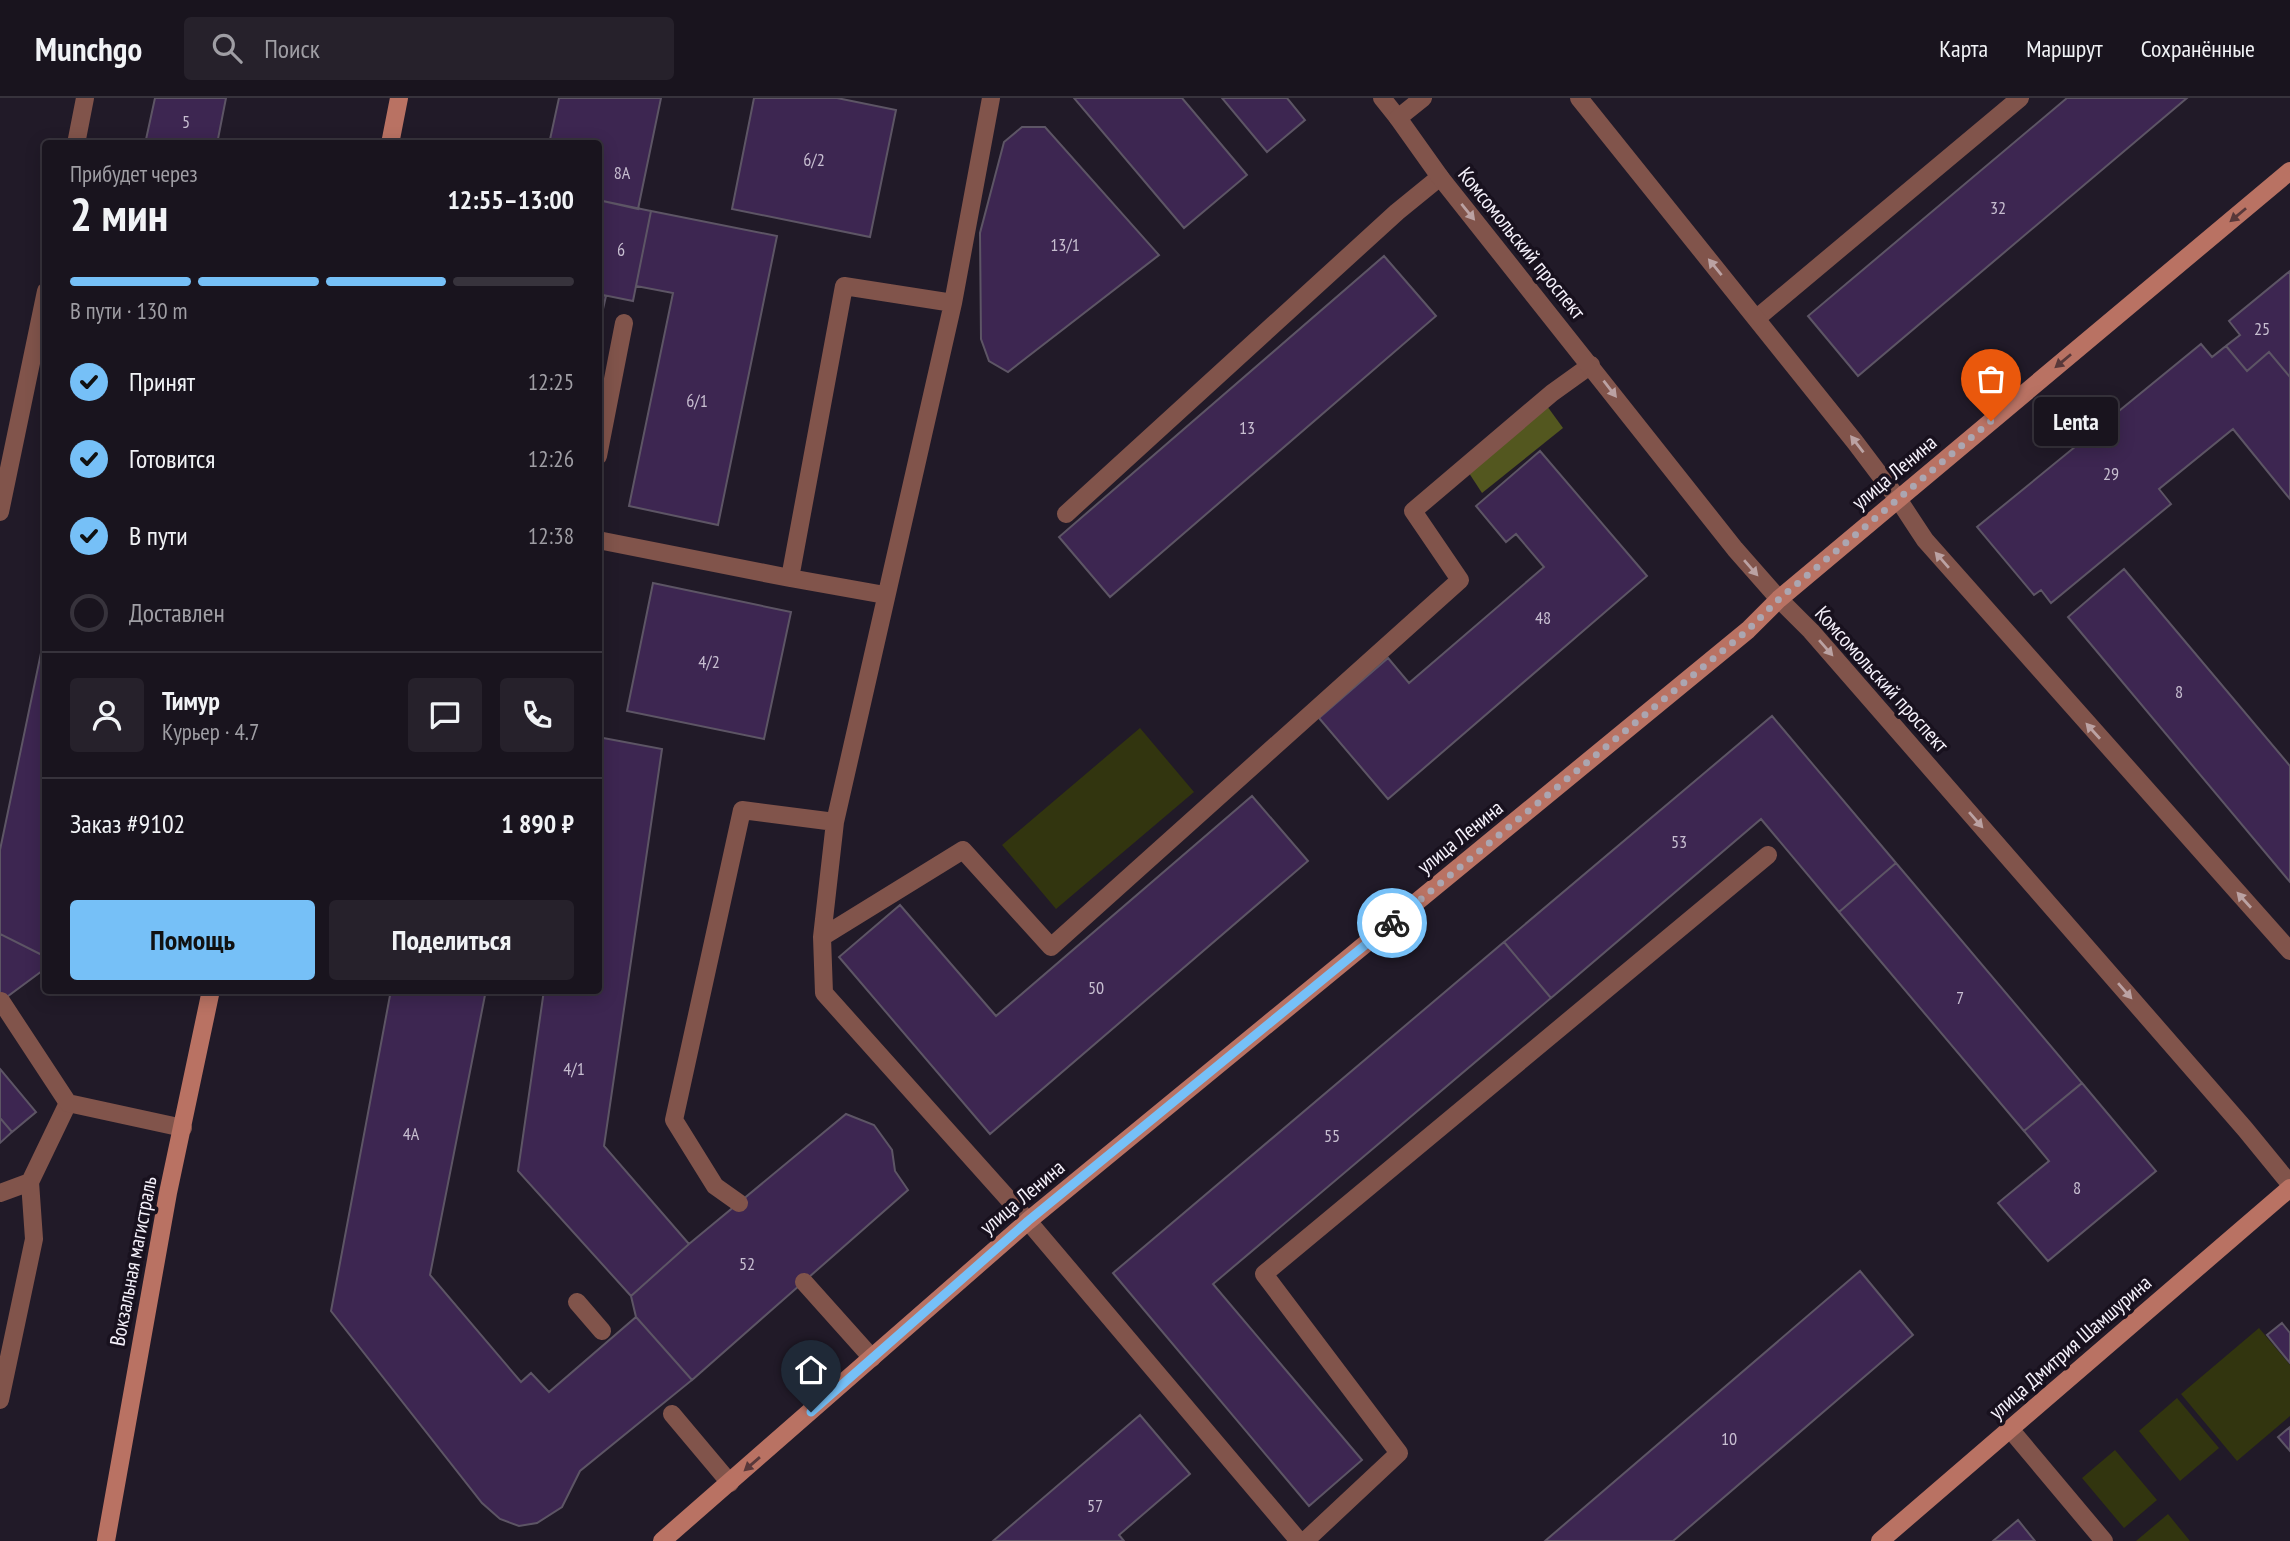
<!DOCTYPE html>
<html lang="ru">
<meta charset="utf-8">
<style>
:root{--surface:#19141e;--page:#26212b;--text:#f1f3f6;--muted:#9f9ea4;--line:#37333c;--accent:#76c0f7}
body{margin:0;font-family:"PT Sans Narrow",sans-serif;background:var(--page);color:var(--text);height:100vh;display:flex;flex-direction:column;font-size:26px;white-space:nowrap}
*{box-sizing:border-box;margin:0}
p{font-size:23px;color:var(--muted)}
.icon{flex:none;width:38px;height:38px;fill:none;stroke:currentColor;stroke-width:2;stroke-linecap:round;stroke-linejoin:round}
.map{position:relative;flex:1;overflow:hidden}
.drawer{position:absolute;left:42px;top:42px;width:560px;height:854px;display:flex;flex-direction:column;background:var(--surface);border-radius:7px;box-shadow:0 4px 18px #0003,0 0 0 2px var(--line)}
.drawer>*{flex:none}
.pin{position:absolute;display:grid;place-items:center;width:60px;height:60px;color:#fff;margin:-72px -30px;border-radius:50% 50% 50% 0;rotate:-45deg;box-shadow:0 0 7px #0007}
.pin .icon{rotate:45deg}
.courier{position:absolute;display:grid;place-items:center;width:70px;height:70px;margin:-35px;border:5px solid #76c0f7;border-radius:50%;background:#fff;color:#222;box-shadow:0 2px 9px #0007}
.bubble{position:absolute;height:49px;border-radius:7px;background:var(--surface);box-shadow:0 4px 18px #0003,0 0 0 2px var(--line);font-size:23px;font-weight:800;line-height:49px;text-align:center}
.headline em{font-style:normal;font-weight:800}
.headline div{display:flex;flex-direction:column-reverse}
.headline{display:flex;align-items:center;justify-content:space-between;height:119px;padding:0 28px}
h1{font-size:46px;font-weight:800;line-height:52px}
.bar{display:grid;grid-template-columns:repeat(4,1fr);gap:10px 7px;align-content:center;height:84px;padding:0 28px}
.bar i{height:9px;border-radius:5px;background:var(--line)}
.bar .current{background:var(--accent)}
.bar p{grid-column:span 4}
.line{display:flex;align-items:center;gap:18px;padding:0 28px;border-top:2px solid var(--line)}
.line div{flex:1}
.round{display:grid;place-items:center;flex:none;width:74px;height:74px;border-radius:7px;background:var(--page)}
ol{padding:0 28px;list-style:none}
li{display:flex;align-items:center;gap:21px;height:77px}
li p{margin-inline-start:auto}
li .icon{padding:7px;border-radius:50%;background:var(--accent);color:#111;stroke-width:4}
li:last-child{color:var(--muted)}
li i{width:38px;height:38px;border:4px solid var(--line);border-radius:50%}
.primary-button{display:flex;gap:14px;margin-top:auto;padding:14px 28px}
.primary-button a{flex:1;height:80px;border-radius:7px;background:var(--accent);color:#111;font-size:28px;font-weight:800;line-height:80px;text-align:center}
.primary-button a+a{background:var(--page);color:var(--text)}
header{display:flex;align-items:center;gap:42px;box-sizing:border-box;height:98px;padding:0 35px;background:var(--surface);border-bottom:2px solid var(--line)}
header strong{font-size:33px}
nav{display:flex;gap:38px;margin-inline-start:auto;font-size:24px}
.search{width:490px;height:63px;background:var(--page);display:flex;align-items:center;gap:18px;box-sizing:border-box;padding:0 24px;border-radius:7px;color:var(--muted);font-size:26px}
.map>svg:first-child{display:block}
</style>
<header>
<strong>Munchgo</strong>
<div class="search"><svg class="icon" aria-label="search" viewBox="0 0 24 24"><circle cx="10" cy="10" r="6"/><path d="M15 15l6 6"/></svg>Поиск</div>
<nav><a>Карта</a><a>Маршрут</a><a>Сохранённые</a></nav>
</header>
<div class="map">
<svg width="2290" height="1443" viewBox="0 0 2290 1443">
<rect width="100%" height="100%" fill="#211a28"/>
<path fill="#32350f" d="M1140,630L1194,694L1056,811L1002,747Z
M2259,1230L2290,1267V1318L2237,1363L2181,1296Z
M2177,1300L2219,1350L2180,1383L2139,1333Z
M2115,1352L2157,1402L2124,1430L2082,1380Z
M2168,1416L2190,1443H2136Z"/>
<path fill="#53571f" d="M1547,308L1563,330L1482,395L1467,372Z"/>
<path fill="#3d2651" stroke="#5d5565" stroke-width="2" d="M155,0H226L217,46H145Z
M559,0H661L638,111L598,102V46H549Z
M754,0H837L896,12L870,139L732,111Z
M1074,0H1182L1247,77L1184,130Z
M1222,0H1287L1305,22L1267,54Z
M2067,0H2187L1858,278L1808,218Z
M1022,29H1045L1159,157L1008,274L989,263L981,241L980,135L1004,44Z
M598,102L651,113L633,203L598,196Z
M651,113L777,138L718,427L629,408L673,195L636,188Z
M1384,158L1436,218L1110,499L1059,439Z
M2290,173V279L2269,254L2247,273L2226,248L2240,237L2229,223Z
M598,196L606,198L598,233Z
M2201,246L2212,259L2226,248L2247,273L2269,254L2290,279V401L2233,331L2159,391L2171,406L2051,505L2041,492L2034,497L1977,429Z
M1540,353L1647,478L1388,701L1319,620L1388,560L1409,585L1544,469L1516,436L1506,444L1476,408Z
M2124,471L2290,668V784L2068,519Z
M653,485L791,514L764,641L627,613Z
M46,531V859L0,836V752Z
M1772,618L1896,765L1839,814L1761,721L1551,900L1504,844Z
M598,639L662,651L604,1048L689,1146L631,1198L518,1073L544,892H598Z
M1252,698L1308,763L990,1036L839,859L900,807L996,918Z
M1896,765L2082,985L2024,1033L1839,814Z
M0,836L46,859V870L0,904Z
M1504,844L1551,900L1213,1186L1362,1362L1309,1408L1113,1175Z
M391,892H486L430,1177L521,1284L531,1275L549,1294L636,1219L692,1282L580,1373L562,1409L537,1425L519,1428L500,1421L482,1405L331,1213Z
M0,971L36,1014L12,1034L0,1020Z
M2082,985L2156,1073L2048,1163L1998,1105L2049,1063L2024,1033Z
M846,1016L874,1027L892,1052L895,1073L908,1092L692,1282L636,1219L631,1198L689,1146Z
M0,1020L12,1034L0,1045Z
M1860,1173L1913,1237L1673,1443H1545Z
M2282,1225L2290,1235V1265L2267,1237Z
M1140,1317L1190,1376L1119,1437L1124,1443H993Z
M2290,1329V1353L2278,1339Z
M2018,1422L2035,1443H1993Z"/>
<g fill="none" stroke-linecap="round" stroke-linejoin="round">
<path stroke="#81544b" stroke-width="18" d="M991,0L953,205L835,724L822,839L824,895L1028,1123L1299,1443
M1382,0L1398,20
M76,46L85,0
M1757,220L2020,0
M598,358L624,225
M0,414L46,193
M1066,416L1397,114L1440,79
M598,442L790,480
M885,497L790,480L844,188L953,205
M822,839L963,752L1051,849L1460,482L1413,413L1552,295L1591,267
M0,1095L30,1084L68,1005
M739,1105L715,1088L674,1022L742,712L835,724
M804,1184L872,1260
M577,1204L602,1233
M0,1302L34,1141L30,1084
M672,1316L730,1385
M2010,1331L2104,1443
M1305,1443L1399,1355L1264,1176L1768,757"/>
<path stroke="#81544b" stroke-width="18" d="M1423,0L1398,20L1440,79L1735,451L1779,501L1811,533L2245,1031L2290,1086
M1579,0L1855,344L1898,401L1925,442L2290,853
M1,903L68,1005L183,1030"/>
<path stroke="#b97263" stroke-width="18" d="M390,46L399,0
M106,1443L168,1095L211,892
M662,1443L1028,1123L1748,532L1779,501L2290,73
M1880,1443L2290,1090"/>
</g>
<defs><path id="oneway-solid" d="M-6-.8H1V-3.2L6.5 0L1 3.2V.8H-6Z" transform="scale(1.75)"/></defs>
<g fill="#bba2a3">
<use href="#oneway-solid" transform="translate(1468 114) rotate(51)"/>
<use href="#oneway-solid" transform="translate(1715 169) rotate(-129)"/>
<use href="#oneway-solid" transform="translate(1610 291) rotate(52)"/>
<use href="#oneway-solid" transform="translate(1857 346) rotate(-128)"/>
<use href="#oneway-solid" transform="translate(1942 462) rotate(-131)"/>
<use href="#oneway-solid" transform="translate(1751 470) rotate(49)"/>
<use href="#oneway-solid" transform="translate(1826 550) rotate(49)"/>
<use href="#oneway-solid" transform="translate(2093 633) rotate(-132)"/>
<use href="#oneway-solid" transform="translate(1976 722) rotate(49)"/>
<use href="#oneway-solid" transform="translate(2244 802) rotate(-132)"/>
<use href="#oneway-solid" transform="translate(2125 893) rotate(49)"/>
</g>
<g fill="#58383a">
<use href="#oneway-solid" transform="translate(2238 117) rotate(140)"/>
<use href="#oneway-solid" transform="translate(2063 263) rotate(140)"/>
<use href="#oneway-solid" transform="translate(752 1366) rotate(139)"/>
</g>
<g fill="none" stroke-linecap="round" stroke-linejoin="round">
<path stroke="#aba6b1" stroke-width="7" stroke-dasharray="0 12.6" d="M1392,825L1748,532L1779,501L1991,323"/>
<path stroke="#76c0f7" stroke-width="9" d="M811,1314L1028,1123L1392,825"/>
</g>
<g text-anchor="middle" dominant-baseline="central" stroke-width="7" stroke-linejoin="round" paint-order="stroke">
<g font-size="18" fill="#c7bed0">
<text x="186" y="23">5</text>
<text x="814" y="61">6/2</text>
<text x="622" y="74">8А</text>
<text x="1998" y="109">32</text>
<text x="1065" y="146">13/1</text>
<text x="621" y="151">6</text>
<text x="2262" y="230">25</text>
<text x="697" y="302">6/1</text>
<text x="1247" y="329">13</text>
<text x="2111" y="375">29</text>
<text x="1543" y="519">48</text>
<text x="709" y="563">4/2</text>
<text x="2179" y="593">8</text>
<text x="1679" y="743">53</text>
<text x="1096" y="889">50</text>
<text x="1960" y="899">7</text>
<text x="574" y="970">4/1</text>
<text x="411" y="1035">4А</text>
<text x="1332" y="1037">55</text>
<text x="2077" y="1089">8</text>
<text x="747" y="1165">52</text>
<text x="1729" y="1340">10</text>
<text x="1095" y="1407">57</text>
</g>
<g font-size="21" fill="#f5f1fb" stroke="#18111e">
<text transform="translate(1522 145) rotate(51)">Комсомольский проспект</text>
<text transform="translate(1894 374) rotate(-40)">улица Ленина</text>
<text transform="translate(1882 581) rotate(48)">Комсомольский проспект</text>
<text transform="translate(1460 739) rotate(-39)">улица Ленина</text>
<text transform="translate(1022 1099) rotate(-40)">улица Ленина</text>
<text transform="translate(133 1163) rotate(-79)">Вокзальная магистраль</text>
<text transform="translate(2070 1249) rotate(-41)">улица Дмитрия Шамшурина</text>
</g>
</g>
</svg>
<div class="pin" style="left:1991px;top:323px;background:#ea580c"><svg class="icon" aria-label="bag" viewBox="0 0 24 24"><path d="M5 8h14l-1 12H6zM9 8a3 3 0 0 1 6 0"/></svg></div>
<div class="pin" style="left:811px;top:1314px;background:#1f2937"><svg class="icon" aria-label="home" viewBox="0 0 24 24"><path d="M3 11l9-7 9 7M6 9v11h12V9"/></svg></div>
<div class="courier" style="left:1392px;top:825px"><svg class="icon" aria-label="bike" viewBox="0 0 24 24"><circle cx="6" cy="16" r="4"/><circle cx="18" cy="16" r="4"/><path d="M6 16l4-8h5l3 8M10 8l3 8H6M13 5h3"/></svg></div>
<div class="bubble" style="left:2034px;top:299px;width:84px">Lenta</div>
<section class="drawer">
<div class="headline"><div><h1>2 мин</h1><p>Прибудет через</p></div><em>12:55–13:00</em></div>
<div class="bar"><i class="current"></i><i class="current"></i><i class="current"></i><i></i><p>В пути · 130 m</p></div>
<ol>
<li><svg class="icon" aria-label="check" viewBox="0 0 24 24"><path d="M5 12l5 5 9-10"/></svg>Принят<p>12:25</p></li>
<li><svg class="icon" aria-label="check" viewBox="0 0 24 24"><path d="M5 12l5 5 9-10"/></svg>Готовится<p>12:26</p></li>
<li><svg class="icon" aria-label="check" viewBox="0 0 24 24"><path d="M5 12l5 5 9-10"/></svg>В пути<p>12:38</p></li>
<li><i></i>Доставлен</li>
</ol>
<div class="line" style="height:126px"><a class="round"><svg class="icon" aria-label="person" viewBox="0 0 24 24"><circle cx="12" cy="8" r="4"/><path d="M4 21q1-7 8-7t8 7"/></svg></a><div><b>Тимур</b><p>Курьер · 4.7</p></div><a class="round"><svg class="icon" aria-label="chat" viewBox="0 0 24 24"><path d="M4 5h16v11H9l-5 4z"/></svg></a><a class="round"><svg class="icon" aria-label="phone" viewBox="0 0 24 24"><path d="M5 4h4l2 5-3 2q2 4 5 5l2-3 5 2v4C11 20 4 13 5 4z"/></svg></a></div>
<div class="line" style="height:91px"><div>Заказ #9102</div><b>1 890 ₽</b></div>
<div class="primary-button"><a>Помощь</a><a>Поделиться</a></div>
</section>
</div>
